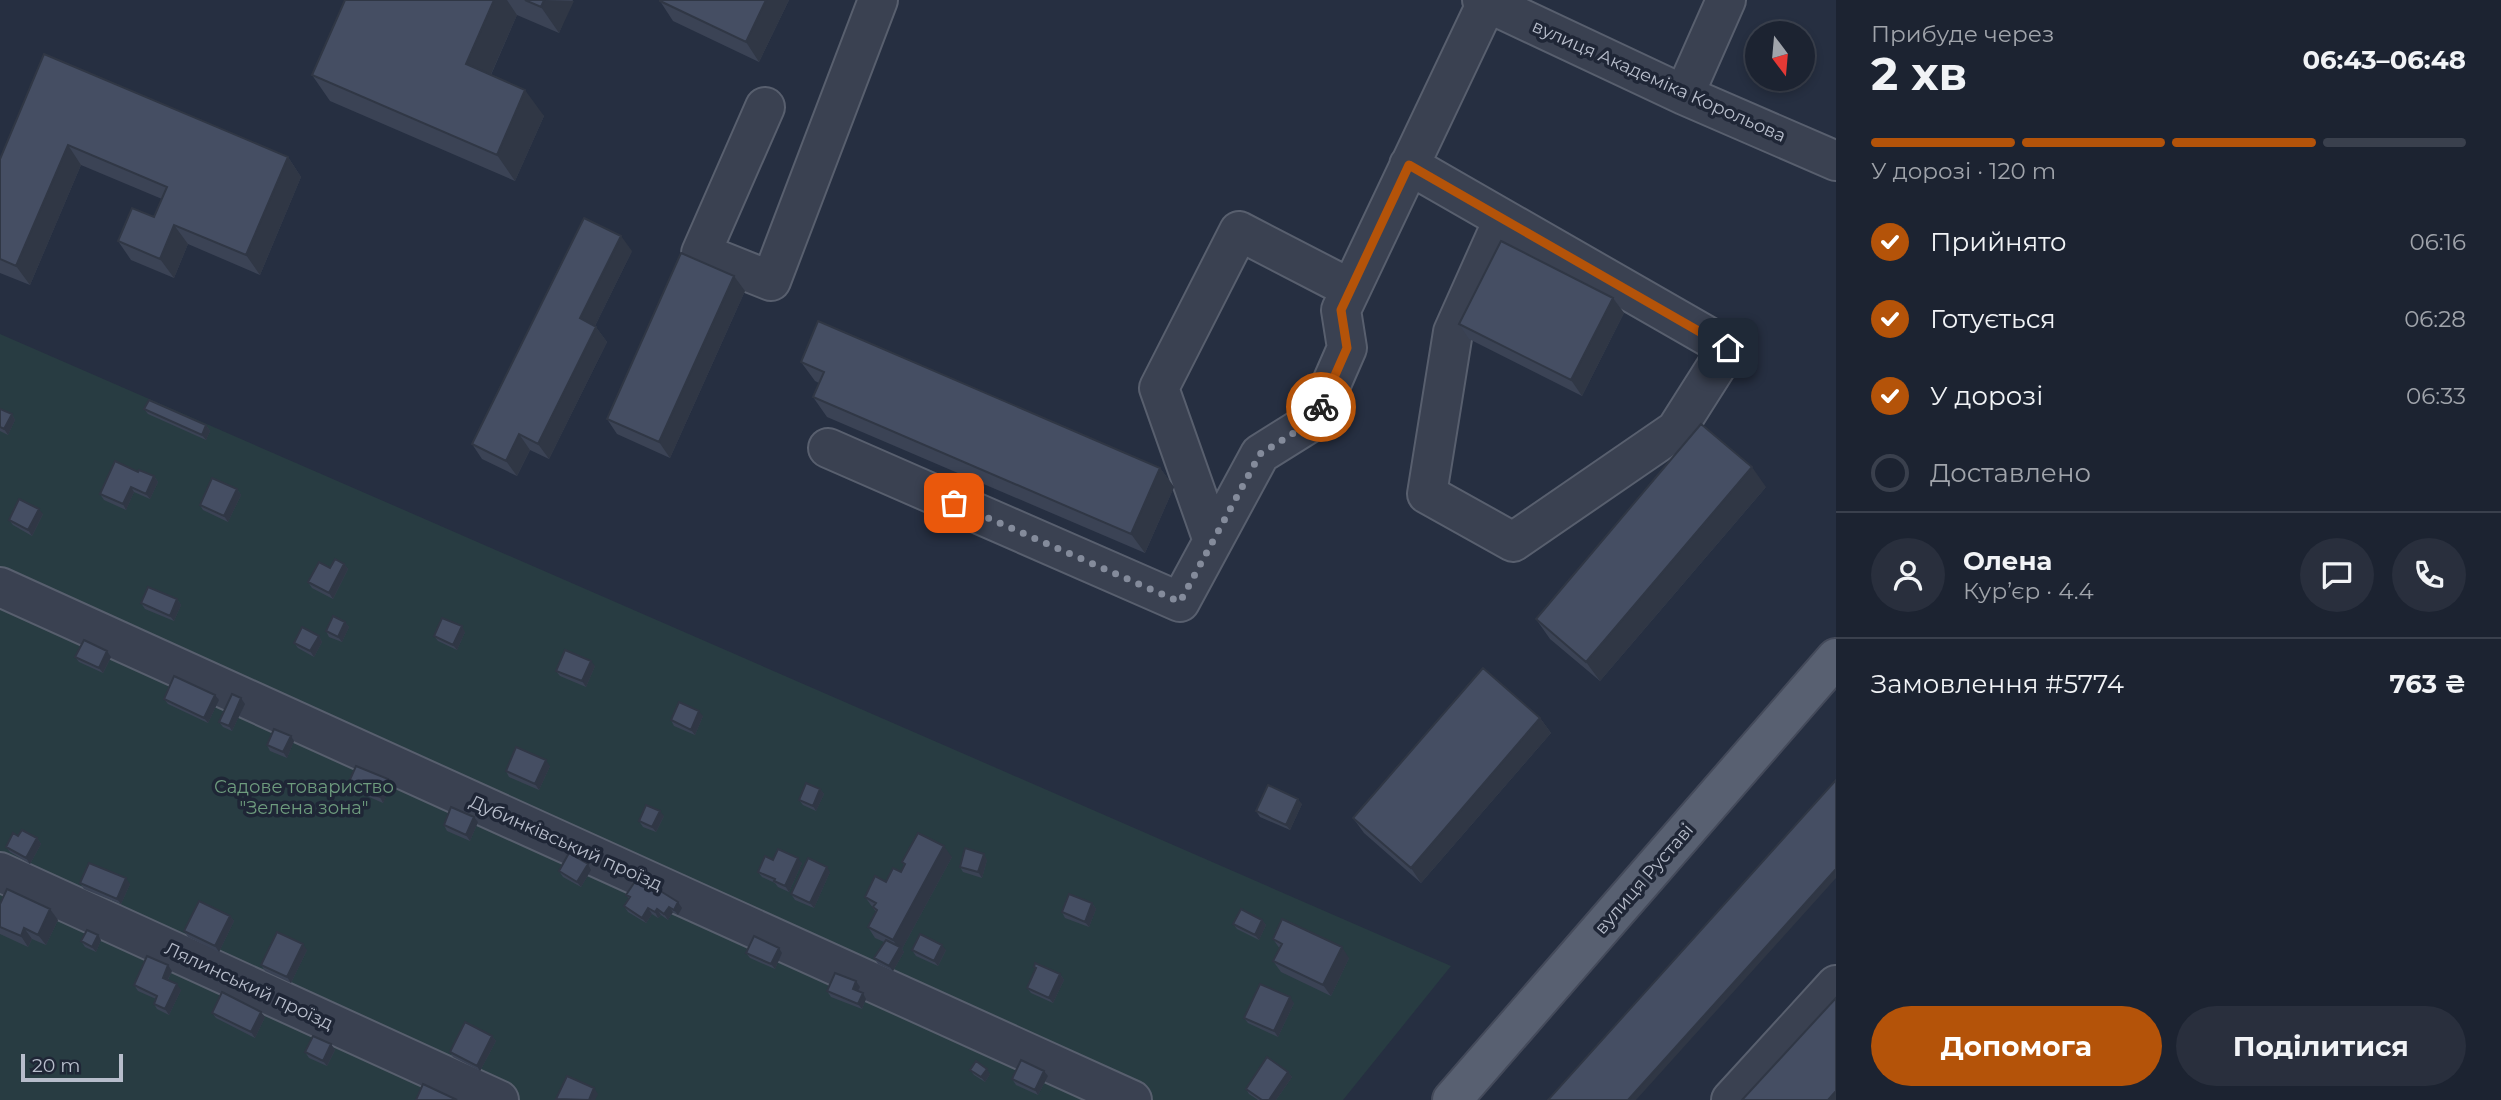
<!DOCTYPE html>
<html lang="uk">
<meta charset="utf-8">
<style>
:root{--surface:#1c2331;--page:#292f3d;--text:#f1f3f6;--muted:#a0a4ab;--line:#3a404d;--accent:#b45309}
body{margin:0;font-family:Montserrat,sans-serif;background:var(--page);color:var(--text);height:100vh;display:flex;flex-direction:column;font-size:26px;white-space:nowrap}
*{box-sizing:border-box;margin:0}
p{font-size:23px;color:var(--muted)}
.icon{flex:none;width:38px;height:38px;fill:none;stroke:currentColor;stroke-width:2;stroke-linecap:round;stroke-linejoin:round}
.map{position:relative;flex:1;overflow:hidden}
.details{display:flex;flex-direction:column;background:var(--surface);width:665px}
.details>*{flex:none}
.needle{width:46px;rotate:164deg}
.tools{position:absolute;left:1745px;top:21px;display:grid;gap:14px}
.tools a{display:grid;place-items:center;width:70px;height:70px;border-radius:50%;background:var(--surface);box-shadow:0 4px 10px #0003,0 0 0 2px var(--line);font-size:35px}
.scale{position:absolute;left:21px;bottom:18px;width:102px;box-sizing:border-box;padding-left:7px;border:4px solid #b7bdcb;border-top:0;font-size:19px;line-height:24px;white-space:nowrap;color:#b7bdcb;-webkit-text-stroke:5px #1f2636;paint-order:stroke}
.pin{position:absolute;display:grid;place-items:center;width:60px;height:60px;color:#fff;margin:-30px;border-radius:14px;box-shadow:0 4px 10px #0006}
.courier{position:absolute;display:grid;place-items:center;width:70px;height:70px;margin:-35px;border:5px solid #b45309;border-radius:50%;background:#fff;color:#222;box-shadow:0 2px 9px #0007}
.head em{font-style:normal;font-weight:700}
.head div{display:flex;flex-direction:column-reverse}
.head{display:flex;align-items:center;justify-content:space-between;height:119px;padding:0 35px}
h1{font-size:46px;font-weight:700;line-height:52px}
.bar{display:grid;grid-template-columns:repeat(4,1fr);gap:10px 7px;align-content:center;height:84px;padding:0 35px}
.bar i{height:9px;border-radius:5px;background:var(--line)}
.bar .on{background:var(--accent)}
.bar p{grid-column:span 4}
.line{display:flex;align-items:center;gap:18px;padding:0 35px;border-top:2px solid var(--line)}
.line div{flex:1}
.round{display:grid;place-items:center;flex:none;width:74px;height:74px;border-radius:37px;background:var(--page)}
ol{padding:0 35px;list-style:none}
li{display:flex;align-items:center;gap:21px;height:77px}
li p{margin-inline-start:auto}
li .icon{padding:7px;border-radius:50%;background:var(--accent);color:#fff;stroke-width:4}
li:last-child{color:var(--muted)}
li i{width:38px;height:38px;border:4px solid var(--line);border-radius:50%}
.action{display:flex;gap:14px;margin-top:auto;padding:14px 35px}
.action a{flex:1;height:80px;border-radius:42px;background:var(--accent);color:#fff;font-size:28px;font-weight:700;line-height:80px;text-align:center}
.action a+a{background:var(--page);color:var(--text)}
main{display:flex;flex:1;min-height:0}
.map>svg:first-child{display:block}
</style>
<main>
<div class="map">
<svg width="1836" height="1100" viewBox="0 0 1836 1100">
<rect width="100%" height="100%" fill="#262f41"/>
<path fill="#283c42" d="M0,334L1451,966L1343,1100H0Z"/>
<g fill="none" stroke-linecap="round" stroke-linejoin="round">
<g stroke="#585f6e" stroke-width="42">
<path id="minor" d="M1482,0L1684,95L1836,161
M1684,95L1726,0
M765,107L701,253L771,281L878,0
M1409,165L1728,348L1676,430L1513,542L1427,494L1453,332L1503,220
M828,448L1180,602L1260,454L1316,419L1347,348L1341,310L1488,0
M1213,541L1159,388L1239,231L1351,289
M0,587L1132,1100
M0,872L499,1100
M1731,1100L1836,985"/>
</g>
<g stroke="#444a5a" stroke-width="42">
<path id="major" d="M1452,1100L1836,658"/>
</g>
<use href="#minor" stroke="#3a4151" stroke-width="38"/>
<use href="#major" stroke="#586071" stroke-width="38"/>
</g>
<path fill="#3b4355" d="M345,0H573L559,33L517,15L491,75L544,116L515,181L330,101L312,75Z
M660,0H789L759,62L673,21L660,1Z
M44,54L288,157L301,177L260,275L188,244L174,278L131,260L118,241L154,217L162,199L81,165L30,285L0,273V159Z
M632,251L595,326L607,342L549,459L530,450L517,476L482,459L472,444Z
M745,291L670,458L617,434L607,419Z
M1613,298L1624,313L1582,396L1469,339L1459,324Z
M801,362L1160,468L1174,487L1145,553L827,417L813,397L819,383L815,381Z
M0,409L12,414L15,420L8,435L0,431Z
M144,409L206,425L210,431L206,440L148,414Z
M138,472L154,476L158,482L150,499L134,492L126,510L104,500L100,494Z
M1766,487L1600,681L1550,639L1536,619Z
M237,489L241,495L228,522L203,510L200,505Z
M43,514L32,536L13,525L9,520Z
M344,564L348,569L333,599L312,588L308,582L330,568Z
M177,599L181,605L174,621L145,609L141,603Z
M345,622L349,627L342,642L329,637L326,631Z
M465,632L457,650L438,641L434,636Z
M319,636L322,642L314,657L298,648L294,643Z
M75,657H111L103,673L79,662Z
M595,666L586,687L560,676L556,671Z
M215,695L219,700L208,723L168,704L164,699Z
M245,704L232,731L223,727L219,722Z
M703,716L695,735L674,726L671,720Z
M1540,718L1551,733L1421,883L1364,833L1353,818Z
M291,736L294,741L287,758L270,751L267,745Z
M550,766L539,790L509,777L506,771Z
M348,784L391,785L383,803L351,789Z
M820,789L824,794L816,811L803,805L799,800Z
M1302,804L1290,830L1260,817L1256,811Z
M664,816L656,832L643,827L639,821Z
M474,817L478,822L470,841L447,831L444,825Z
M18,836L37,838L41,844L30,864L10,852L6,847Z
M952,857L902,949L904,952L893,971L878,964L874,958L884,942L875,938L868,927L876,912L865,897L901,872L904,865L902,862Z
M773,860L802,863L789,892L778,887L775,883L762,877L758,872Z
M987,860L982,878L963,872L960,867Z
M591,870L581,887L563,877L559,871Z
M830,872L814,908L795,900L791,894Z
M80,883L130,884L121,904L84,889Z
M626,895L682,908L678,915L673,912L668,920L661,915L658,918L652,914L646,923L628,912L624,906L629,899Z
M1092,903L1096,909L1089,927L1065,918L1062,912Z
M0,904L58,920L46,945L32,939L28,947L0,934Z
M230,916L234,921L219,952L188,937L184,931Z
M1262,920L1266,925L1259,940L1237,929L1233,924Z
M1273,939L1349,958L1331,996L1281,972L1273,961L1280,949Z
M101,940L96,952L85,947L81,941Z
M307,950L291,983L265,971L261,965Z
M912,950H946L938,966L916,956Z
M746,953H782L775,969L750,958Z
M1034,967L1060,974L1064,980L1053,1003L1031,993L1027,988L1036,970Z
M172,971L168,980L181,990L169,1015L157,1009L154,1004L156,999L138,991L134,985Z
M860,987L858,991L863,993L866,999L862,1009L831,997L827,991Z
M1294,1003L1278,1037L1248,1023L1244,1018Z
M212,1013L265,1017L255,1038L216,1018Z
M492,1036L496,1041L480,1071L453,1057L450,1052Z
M331,1044L335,1050L327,1066L309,1058L305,1052Z
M970,1070L990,1074L985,1082L974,1075Z
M1288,1072L1292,1077L1276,1100H1258L1249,1094L1246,1089Z
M1048,1076L1038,1095L1016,1085L1012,1079Z"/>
<path fill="#303745" d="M494,0H507L517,15L484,90L466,64Z
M544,0L574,1L559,33L541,7Z
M766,0H789L759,62L746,42Z
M525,90L544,116L515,181L497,155Z
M68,145L81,165L30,285L16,266Z
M288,157L301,177L260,275L246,255Z
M174,225L188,244L174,278L160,259Z
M621,236L632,251L591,334L580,318Z
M734,276L745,291L670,458L659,442Z
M1613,298L1624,313L1582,396L1571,380Z
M596,327L607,342L549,459L538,444Z
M12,414L15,420L8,435L4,429Z
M206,425L210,431L206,440L202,435Z
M519,434L530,450L517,476L506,461Z
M1752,467L1766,487L1600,681L1586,662Z
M1160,468L1174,487L1145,553L1131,534Z
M154,476L158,482L150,499L146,494Z
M131,487L134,492L126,510L123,504Z
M237,489L241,495L228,522L224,516Z
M39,509L43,514L32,536L28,530Z
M344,564L348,569L333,599L329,593Z
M177,599L181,605L174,621L170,616Z
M345,622L349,627L342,642L338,637Z
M462,626L465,632L457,650L453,645Z
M319,636L322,642L314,657L310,651Z
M107,651L111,657L103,673L99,668Z
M591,661L595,666L586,687L582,681Z
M215,695L219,700L208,723L204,718Z
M241,698L245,704L232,731L229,726Z
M699,711L703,716L695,735L691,730Z
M1540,718L1551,733L1421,883L1411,868Z
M291,736L294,741L287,758L283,752Z
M546,760L550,766L539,790L535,784Z
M388,779L391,785L383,803L380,797Z
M820,789L824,794L816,811L813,806Z
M1298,799L1302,804L1290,830L1286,825Z
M660,811L664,816L656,832L652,827Z
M474,817L478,822L470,841L466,835Z
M37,838L41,844L30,864L26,858Z
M944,846L952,857L902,949L904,952L893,971L889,966L899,949L893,940Z
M984,854L987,860L982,878L978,872Z
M798,858L802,863L789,892L785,886Z
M588,864L591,870L581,887L577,882Z
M827,867L830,872L814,908L810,903Z
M1836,869V878L1636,1100H1628Z
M126,878L130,884L121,904L117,899Z
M678,902L682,908L678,915L674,910Z
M1092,903L1096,909L1089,927L1085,922Z
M669,907L673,912L668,920L664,914Z
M648,908L652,914L646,923L642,918Z
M50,909L58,920L46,945L38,935Z
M657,909L661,915L658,918L655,912Z
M230,916L234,921L219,952L215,946Z
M1262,920L1266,925L1259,940L1255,935Z
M24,928L32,939L28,947L21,936Z
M98,935L101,940L96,952L92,947Z
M303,944L307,950L291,983L287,977Z
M942,945L946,950L938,966L934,961Z
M1342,947L1349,958L1331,996L1323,985Z
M779,948L782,953L775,969L771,964Z
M168,965L172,971L166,983L163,978Z
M1060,974L1064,980L1053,1003L1049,998Z
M856,981L860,987L856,995L853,989Z
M177,984L181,990L169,1015L165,1009Z
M863,993L866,999L862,1009L858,1004Z
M1290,997L1294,1003L1278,1037L1274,1031Z
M261,1012L265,1017L255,1038L251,1032Z
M492,1036L496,1041L480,1071L477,1066Z
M331,1044L335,1050L327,1066L323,1061Z
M987,1069L990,1074L985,1082L981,1077Z
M1044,1071L1048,1076L1038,1095L1035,1090Z
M1288,1072L1292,1077L1276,1100H1269Z
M594,1088L598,1094L595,1100H589Z
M1836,1091V1100H1828Z"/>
<path fill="#454e63" stroke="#303745" stroke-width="2" d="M345,0H494L466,64L525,90L497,155L312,75Z
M525,0H544L541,7Z
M660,0H766L746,42L660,1Z
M44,54L288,157L246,255L174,225L160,259L118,241L132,208L154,217L167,187L68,145L16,266L0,259V159Z
M584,218L621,236L580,318L596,327L538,444L519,434L506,461L472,444Z
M1501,241L1613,298L1571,380L1459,324Z
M681,253L734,276L659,442L607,419Z
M818,321L1160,468L1131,534L813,397L824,372L801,362Z
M149,400L206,425L202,435L144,409Z
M0,409L12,414L4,429L0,427Z
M1701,424L1752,467L1586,662L1536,619Z
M115,461L138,472L139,470L154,476L146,494L131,487L123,504L100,494Z
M212,478L237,489L224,516L200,505Z
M19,499L39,509L28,530L9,520Z
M335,559L344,564L329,593L308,582L319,562L330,568Z
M148,587L177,599L170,616L141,603Z
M333,616L345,622L338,637L326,631Z
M442,618L462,626L453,645L434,636Z
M302,627L319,636L310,651L294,643Z
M84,640L107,651L99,668L75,657Z
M565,650L591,661L582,681L556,671Z
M1483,668L1540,718L1411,868L1353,818Z
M174,676L215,695L204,718L164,699Z
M232,694L241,698L229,726L219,722Z
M679,702L699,711L691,730L671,720Z
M274,729L291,736L283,752L267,745Z
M516,747L546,760L535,784L506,771Z
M356,766L388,779L380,797L348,784Z
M1836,780V869L1628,1100H1548Z
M806,783L820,789L813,806L799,800Z
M1268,785L1298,799L1286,825L1256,811Z
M646,805L660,811L652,827L639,821Z
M451,807L474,817L466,835L444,825Z
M22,830L37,838L26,858L6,847L13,833L18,836Z
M918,833L944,846L893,940L868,927L877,910L873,907L876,903L865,897L875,876L886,882L893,868L901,872L905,864L902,862Z
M965,848L984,854L978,872L960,867Z
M778,849L798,858L785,886L774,881L775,879L758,872L765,856L773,860Z
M569,853L588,864L577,882L559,871Z
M808,858L827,867L810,903L791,894Z
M89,863L126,878L117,899L80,883Z
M638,877L678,902L674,910L669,907L664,914L657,909L655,912L648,908L642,918L624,906L630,897L626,895Z
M7,889L50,909L38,935L24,928L21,936L0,927V904Z
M1069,894L1092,903L1085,922L1062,912Z
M199,901L230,916L215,946L184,931Z
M1241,909L1262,920L1255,935L1233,924Z
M1282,919L1342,947L1323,985L1273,961L1282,944L1273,939Z
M87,930L98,935L92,947L81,941Z
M277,932L303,944L287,977L261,965Z
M920,934L942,945L934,961L912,950Z
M754,936L779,948L771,964L746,953Z
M886,940L900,947L889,966L874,958Z
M147,956L168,965L163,978L177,984L165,1009L154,1004L157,996L134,985Z
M1035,963L1060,974L1049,998L1027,988L1036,968L1034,967Z
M835,973L856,981L853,989L863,993L858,1004L827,991Z
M1260,984L1290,997L1274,1031L1244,1018Z
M222,992L261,1012L251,1032L212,1013Z
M1836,998V1091L1828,1100H1742Z
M465,1022L492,1036L477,1066L450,1052Z
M313,1036L331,1044L323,1061L305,1052Z
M1267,1057L1288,1072L1269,1100H1262L1246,1089Z
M1021,1060L1044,1071L1035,1090L1012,1079Z
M976,1061L987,1069L981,1077L970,1070Z
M567,1076L594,1088L589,1100L556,1099Z
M423,1084L457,1100H416Z"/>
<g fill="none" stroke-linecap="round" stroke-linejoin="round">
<path stroke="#848b9b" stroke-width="7" stroke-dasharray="0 12.6" d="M954,503L1180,602L1260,454L1316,419L1321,407"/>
<path stroke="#b45309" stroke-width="9" d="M1321,407L1347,348L1341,310L1409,165L1728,348"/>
</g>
<g text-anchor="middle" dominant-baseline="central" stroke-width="7" stroke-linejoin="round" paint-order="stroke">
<g font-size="18" fill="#b7bdcb" stroke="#1f2636">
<text transform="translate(1659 81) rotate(24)">вулиця Академіка Корольова</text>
<text transform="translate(566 843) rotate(24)">Дубинківський проїзд</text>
<text transform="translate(1644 879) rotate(-49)">вулиця Руставі</text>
<text transform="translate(249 986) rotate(25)">Лялинський проїзд</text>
</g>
<g font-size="18" fill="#6e9c7e" stroke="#1f2636">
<text x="304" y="787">Садове товариство<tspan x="304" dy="21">"Зелена зона"</tspan></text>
</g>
</g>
</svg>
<div class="tools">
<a><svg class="needle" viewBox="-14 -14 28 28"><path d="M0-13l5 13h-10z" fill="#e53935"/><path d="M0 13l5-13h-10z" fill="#a0a4ab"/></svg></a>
</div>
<div class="scale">20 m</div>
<div class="pin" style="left:954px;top:503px;background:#ea580c"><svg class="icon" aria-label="bag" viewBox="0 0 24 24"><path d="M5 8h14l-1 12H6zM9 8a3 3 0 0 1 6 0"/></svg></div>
<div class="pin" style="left:1728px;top:348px;background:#1f2937"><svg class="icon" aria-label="home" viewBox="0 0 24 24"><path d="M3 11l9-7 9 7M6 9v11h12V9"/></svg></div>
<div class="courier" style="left:1321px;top:407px"><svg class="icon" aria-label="bike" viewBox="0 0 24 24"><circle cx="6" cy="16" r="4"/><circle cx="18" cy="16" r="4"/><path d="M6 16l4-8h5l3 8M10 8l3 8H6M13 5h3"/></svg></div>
</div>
<section class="details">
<div class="head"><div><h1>2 хв</h1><p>Прибуде через</p></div><em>06:43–06:48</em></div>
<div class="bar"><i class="on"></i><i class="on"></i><i class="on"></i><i></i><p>У дорозі · 120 m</p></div>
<ol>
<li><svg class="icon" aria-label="check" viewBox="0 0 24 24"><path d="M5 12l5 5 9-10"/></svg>Прийнято<p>06:16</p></li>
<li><svg class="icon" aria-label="check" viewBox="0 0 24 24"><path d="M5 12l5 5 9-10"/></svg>Готується<p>06:28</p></li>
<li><svg class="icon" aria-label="check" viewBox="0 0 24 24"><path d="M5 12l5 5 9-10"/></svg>У дорозі<p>06:33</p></li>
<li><i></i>Доставлено</li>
</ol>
<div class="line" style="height:126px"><a class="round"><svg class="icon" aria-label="person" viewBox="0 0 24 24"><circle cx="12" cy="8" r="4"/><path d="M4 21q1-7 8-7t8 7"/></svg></a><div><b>Олена</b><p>Кур’єр · 4.4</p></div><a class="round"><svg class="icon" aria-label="chat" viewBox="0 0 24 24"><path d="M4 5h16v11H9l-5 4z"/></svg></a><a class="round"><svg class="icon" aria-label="phone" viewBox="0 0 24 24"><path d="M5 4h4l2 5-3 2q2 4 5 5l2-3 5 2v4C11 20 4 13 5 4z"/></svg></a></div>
<div class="line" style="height:91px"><div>Замовлення #5774</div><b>763 ₴</b></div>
<div class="action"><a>Допомога</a><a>Поділитися</a></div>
</section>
</main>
